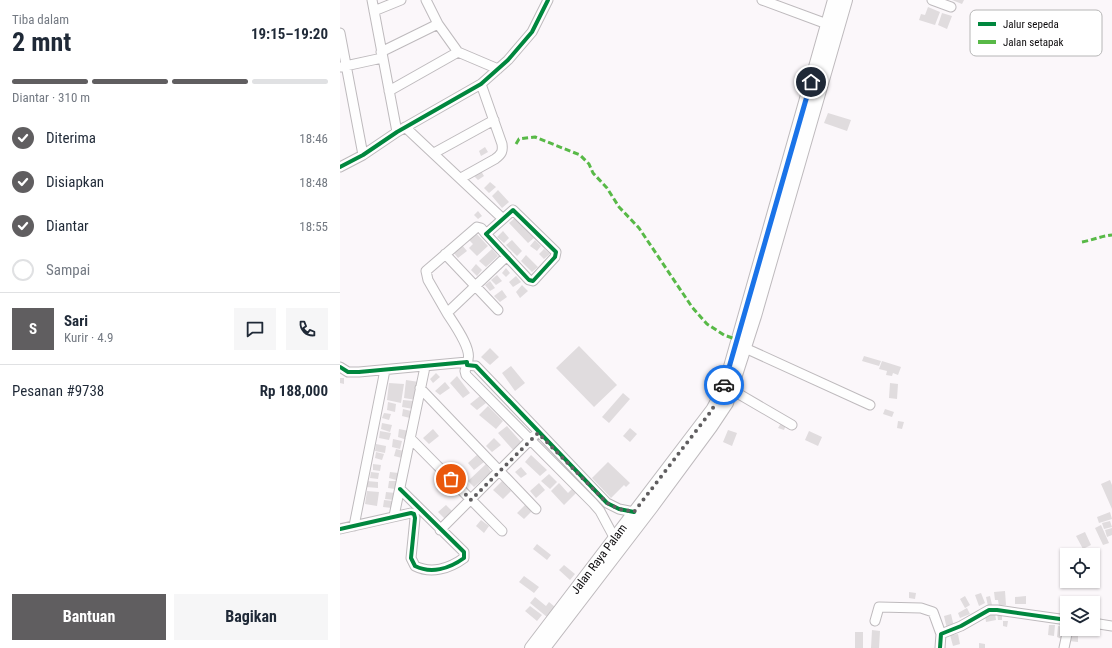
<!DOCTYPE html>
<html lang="id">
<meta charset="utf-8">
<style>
:root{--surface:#fff;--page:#f6f6f7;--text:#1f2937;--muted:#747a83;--line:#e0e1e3;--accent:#605e60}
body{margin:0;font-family:"Roboto Condensed",sans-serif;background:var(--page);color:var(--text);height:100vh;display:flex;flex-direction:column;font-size:15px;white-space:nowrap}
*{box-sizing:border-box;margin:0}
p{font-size:13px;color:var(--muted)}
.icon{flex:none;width:22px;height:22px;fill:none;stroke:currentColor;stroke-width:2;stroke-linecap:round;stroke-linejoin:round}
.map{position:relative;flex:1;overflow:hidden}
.sheet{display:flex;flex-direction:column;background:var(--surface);width:340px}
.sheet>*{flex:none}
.tools{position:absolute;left:720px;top:548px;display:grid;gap:8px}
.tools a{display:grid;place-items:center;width:40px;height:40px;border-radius:0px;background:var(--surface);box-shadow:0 1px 3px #0004;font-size:20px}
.pin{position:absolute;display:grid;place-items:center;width:34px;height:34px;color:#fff;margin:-17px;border:2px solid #fff;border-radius:50%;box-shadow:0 1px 4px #0007}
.courier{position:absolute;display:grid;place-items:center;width:40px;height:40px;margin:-20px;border:3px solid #1a73e8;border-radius:50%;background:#fff;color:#222;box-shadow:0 1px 5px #0007}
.head em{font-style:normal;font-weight:700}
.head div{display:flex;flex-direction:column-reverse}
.head{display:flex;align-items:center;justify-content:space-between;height:68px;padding:0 12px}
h1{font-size:26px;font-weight:700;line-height:30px}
.bar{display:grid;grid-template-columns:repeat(4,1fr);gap:6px 4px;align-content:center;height:48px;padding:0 12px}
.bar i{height:5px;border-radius:3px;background:var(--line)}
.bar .selected{background:var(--accent)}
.bar p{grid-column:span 4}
.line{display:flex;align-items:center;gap:10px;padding:0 12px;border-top:1px solid var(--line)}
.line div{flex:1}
.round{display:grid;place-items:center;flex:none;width:42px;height:42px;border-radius:0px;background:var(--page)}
ol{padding:0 12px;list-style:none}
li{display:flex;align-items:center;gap:12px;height:44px}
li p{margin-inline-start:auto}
li .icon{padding:4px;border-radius:50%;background:var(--accent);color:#fff;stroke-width:4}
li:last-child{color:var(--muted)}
li i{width:22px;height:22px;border:2px solid var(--line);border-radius:50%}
.cta{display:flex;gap:8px;margin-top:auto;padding:8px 12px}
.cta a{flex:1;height:46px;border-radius:0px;background:var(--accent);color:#fff;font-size:16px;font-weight:700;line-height:46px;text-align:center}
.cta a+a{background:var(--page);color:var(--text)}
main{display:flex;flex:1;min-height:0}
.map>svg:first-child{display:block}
</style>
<main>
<section class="sheet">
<div class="head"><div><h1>2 mnt</h1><p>Tiba dalam</p></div><em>19:15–19:20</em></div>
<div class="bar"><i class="selected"></i><i class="selected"></i><i class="selected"></i><i></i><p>Diantar · 310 m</p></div>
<ol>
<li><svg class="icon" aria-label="check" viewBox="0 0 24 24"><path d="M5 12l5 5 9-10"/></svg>Diterima<p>18:46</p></li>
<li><svg class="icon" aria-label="check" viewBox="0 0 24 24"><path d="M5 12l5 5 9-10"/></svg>Disiapkan<p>18:48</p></li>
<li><svg class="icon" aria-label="check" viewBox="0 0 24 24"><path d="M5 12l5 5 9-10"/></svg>Diantar<p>18:55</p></li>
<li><i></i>Sampai</li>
</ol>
<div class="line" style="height:72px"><b class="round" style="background:var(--accent);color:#fff">S</b><div><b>Sari</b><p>Kurir · 4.9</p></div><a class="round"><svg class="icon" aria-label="chat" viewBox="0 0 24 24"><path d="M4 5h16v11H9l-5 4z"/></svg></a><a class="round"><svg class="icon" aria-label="phone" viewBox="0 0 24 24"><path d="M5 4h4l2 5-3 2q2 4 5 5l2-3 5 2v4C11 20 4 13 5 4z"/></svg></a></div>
<div class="line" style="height:52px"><div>Pesanan #9738</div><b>Rp 188,000</b></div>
<div class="cta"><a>Bantuan</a><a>Bagikan</a></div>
</section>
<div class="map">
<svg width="772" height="648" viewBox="0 0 772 648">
<rect width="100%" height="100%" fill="#fbf7fa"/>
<path fill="#e0dcde" d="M612,0H624L622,4Z
M588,7L600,12L595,25L579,20L581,14L585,15Z
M602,13L612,16L607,29L598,25Z
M488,113L511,120L507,131L484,123Z
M145,147L148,152L141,156L139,151Z
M141,171L144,176L138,180L134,176Z
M150,182L156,187L149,193L144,188Z
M158,190L169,202L162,208L152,196Z
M138,211L142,216L138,219L134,215Z
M175,218L194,238L188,243L169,223Z
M163,231L169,238L164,243L157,237Z
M135,232L148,246L137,256L129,248L133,244L128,239Z
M172,240L182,251L177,256L166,245Z
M195,240L201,246L197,251L190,246Z
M122,245L127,251L118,258L113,252Z
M152,249L158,256L146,267L139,261Z
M204,249L210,254L204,259L199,254Z
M186,255L198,267L192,272L181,261Z
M136,264L142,270L137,276L131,270Z
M166,268L170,273L166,277L162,273Z
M157,275L162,281L156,285L151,280Z
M176,276L181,282L173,287L169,282Z
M150,281L155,288L150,291L145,285Z
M182,285L188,291L180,298L176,292Z
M162,290L167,297L160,302L154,296Z
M239,346L277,385L254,407L216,368Z
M150,348L159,357L150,365L141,357Z
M524,356L541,361L539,366L522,361Z
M542,361L561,367L558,375L553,373L552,376L546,375L547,371L539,369Z
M171,366L185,383L175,391L162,373Z
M96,373L100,377L93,383L90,379Z
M117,376L130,393L123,398L110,383Z
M0,378H4V384L0,383Z
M66,380L79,382L76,400L64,398Z
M105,382L110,388L100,395L95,391Z
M49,383L64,384L61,403L47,400L48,391L55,392L48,391Z
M550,383L558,384L557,399L549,398Z
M283,393L290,399L269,423L262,417Z
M140,396L146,403L137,410L130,404Z
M63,400L74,401L73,409L62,407Z
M48,402L56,404L55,412L47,410Z
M148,406L163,421L156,429L139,415Z
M63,409L71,411L70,418L62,416Z
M545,409L554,412L552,417L543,414Z
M44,413L51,414L49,420L42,418Z
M558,421L564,422L562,429L557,428Z
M42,423L52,425L50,432L41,429Z
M441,423L446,425L444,430L438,428Z
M167,426L182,443L174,451L158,433Z
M290,428L297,434L290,442L283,436Z
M59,429L69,431L67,440L58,437Z
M93,429L99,436L89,444L83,438Z
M388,430L397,433L392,446L383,442Z
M40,431L51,433L49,440L39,438Z
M469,431L482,437L478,446L465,440Z
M154,438L161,445L152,452L146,446Z
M53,439L62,441L60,449L52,447Z
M36,444L46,446L45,453L35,451Z
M56,449L64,451L62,458L54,456Z
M36,452L44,454L42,460L35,458Z
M138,454L144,462L134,470L128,463Z
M191,455L207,470L200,476L185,462Z
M268,462L290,483L286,487L284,485L271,498L252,478Z
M33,464L41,465L40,471L33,470Z
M146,464L151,472L134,487L128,481Z
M181,467L187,474L181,478L175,472Z
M31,472L39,473L38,479L30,478Z
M50,472L58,473L56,480L49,478Z
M209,474L217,482L210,489L201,481Z
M770,480L772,485V509L761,484Z
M27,481L38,482V488L26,487Z
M49,481H56L55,489L48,488Z
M162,481L171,491L163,499L153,490Z
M199,483L205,490L196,498L190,491Z
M219,483L228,493L232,489L236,493L224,505L211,491Z
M27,491L39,492L37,506L25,504Z
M46,492L55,493L54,500L45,499Z
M44,500L53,501L52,508L43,507Z
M106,505L113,512L106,520L98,512Z
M185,505L192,511L184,519L177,513Z
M770,512L772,519L759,523L757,517Z
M141,520L149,526L144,533L136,526Z
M770,521L772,527L764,529L762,523Z
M761,525L769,543L763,545L755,528Z
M772,528V535L767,537L765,530Z
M745,532L751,545L743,549L736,536Z
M197,544L211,555L207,560L193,549Z
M224,565L235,574L230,580L219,570Z
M184,576L199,587L194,593L179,582Z
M665,591L666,605L659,606L658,600H655L654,592Z
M569,592L576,593L575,599L569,598Z
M641,593L645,603L639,606L635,595Z
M625,596L630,605L625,608L620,599Z
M650,596L652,605L648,606L646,597Z
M686,596V604H675V597Z
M195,597L206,606L209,602L215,607L207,617L190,603Z
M190,606L202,615L197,621L185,611Z
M627,608L630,614L620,618L618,613Z
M657,612H662V620H658Z
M655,613L656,620L646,622L645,615Z
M611,614L614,627L607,629L604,616Z
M663,621H668L667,627L663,626Z
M709,625H715L714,636L708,635Z
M718,626L725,627L724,640L717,637Z
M730,629H738V642L729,641Z
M739,629H749V631L739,630Z
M532,630L540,631L539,648H531Z
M515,632H523V648H515Z
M618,634L620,644L613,646L610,635Z
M639,643L645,644V648H639Z"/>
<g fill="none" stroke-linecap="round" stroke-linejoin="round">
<g stroke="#bebabd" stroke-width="11">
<path id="minor" d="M32,0L57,132
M86,0L98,24L118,52L158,69
M422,0L487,24
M592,0L611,7
M34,11L61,0
M0,33L23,155
M41,52L98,24
M1,67L42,58
M49,91L118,52
M65,127L162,218
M94,153L154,120
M0,167L23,155L57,132L141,84L168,60L192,32L208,0
M121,178L155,159C162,154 163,151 162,144L141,84
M173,210L216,252L215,257L193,281L189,280L146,234Z
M105,254L158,310
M107,313L88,280L86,271L137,227L141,228L146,234
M405,348L530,405
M127,362C134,351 114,324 107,313L167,256
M127,365L125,371L126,375L253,503L260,511L275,539
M0,367L8,372H19L127,362V365L136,366L267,503L279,509L294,512
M80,388L196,509
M392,390L452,425
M70,438L162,531
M54,516L85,367
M14,526L45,370
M0,529L71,513L74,514L75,518L71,558L75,566C91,574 109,569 124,558V552L60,489
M100,530L194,436
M535,621L539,607L581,608L593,612L601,634
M753,623L772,626
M600,648L601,634L621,626L649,610H657L727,620
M724,648L728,629"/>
</g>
<g stroke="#bebabd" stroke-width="14">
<path id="major" d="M191,648L372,410L384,388L494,0
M204,648L312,507L371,427L387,403L415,316L506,0"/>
</g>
<use href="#minor" stroke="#fefefe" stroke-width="9"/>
<use href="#major" stroke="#fefefe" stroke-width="12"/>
<path stroke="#58b947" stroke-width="3" stroke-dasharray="6 3" stroke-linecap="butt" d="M176,144L179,139L195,137L240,155L249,164L253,173L267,188L279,207L299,228L352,307L367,324L384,335L398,340
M742,242C753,240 761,236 772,235"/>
<g stroke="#fff" stroke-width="6">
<path id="cycleway" d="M0,167L23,155L57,132L141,84L168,60L192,32L208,0
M173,210L216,252L215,257L193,281L189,280L146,234Z
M0,367L8,372H19L127,362V365L136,366L267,503L279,509L294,512
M0,529L71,513L74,514L75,518L71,558L75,566C91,574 109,569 124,558V552L60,489
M600,648L601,634L621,626L649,610H657L727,620"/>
</g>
<use href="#cycleway" stroke="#00873e" stroke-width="4"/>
</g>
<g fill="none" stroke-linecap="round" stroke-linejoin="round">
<path stroke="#605e60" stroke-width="4" stroke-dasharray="0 7.2" d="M111,479L131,500L198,433L267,503L279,509L294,512L372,410L384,385"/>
<path stroke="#1a73e8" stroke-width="5" d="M384,385L471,82"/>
</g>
<g text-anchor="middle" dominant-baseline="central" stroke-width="3" stroke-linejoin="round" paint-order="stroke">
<g font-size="12" fill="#0d0b0d" stroke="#fff">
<text transform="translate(259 559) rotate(-53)">Jalan Raya Palam</text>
</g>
</g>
<rect x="630" y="10" width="132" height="46" rx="6" fill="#fff" stroke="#b6b6b6" stroke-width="1"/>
<rect x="638" y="22" width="18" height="4" fill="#00873e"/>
<rect x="638" y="40" width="18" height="4" fill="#58b947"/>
<g font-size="11" fill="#0d0b0d">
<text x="663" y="28">Jalur sepeda</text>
<text x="663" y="46">Jalan setapak</text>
</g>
</svg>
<div class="tools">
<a><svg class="icon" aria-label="locate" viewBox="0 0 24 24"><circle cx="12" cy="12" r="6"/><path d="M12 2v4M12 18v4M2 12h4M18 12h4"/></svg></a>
<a><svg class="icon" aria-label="layers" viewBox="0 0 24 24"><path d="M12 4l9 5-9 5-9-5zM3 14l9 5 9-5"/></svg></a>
</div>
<div class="pin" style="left:111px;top:479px;background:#ea580c"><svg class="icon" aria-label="bag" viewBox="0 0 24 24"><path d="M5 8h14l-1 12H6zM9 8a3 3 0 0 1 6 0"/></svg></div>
<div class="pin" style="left:471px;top:82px;background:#1f2937"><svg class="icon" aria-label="home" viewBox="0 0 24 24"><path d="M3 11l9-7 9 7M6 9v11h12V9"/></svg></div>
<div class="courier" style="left:384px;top:385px"><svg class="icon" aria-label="car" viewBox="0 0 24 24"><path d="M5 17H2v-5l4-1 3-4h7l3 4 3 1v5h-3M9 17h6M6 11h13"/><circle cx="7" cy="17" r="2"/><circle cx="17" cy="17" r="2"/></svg></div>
</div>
</main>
